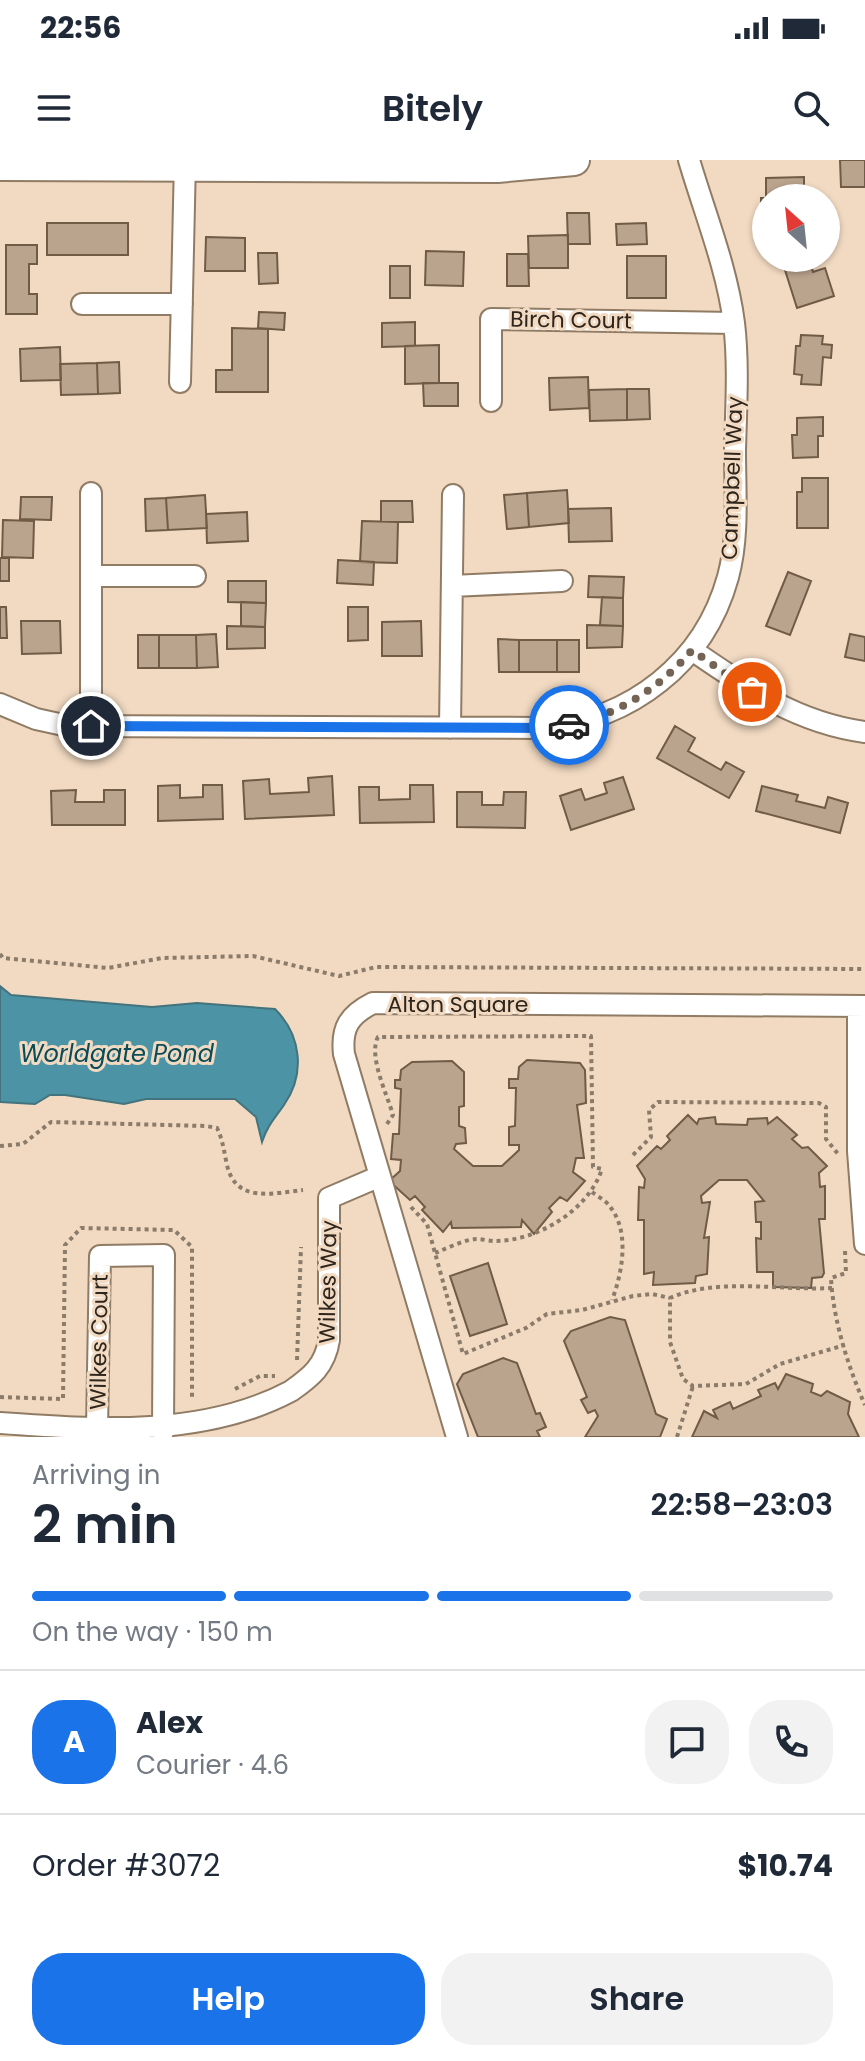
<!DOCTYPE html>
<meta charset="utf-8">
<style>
:root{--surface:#fff;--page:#f2f2f3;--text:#1f2937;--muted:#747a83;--line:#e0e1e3;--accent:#1a73e8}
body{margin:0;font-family:Poppins,sans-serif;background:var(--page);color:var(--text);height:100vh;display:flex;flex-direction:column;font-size:30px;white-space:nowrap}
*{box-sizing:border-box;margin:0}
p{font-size:26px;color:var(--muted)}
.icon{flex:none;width:44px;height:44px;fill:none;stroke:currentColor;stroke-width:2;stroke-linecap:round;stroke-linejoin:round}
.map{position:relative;height:1277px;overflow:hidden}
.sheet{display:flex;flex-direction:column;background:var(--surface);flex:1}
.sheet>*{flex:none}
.needle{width:52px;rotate:333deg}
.fabs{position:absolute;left:752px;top:24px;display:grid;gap:16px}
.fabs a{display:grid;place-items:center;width:88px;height:88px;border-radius:50%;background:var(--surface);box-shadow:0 2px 6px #0004;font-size:40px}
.pin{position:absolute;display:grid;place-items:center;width:68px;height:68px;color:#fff;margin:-34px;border:4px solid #fff;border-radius:50%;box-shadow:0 2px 8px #0007}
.courier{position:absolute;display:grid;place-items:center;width:80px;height:80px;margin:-40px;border:6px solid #1a73e8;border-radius:50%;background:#fff;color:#222;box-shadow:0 2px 10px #0007}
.head em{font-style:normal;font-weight:600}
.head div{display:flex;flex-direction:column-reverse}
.head{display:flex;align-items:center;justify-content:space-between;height:136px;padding:0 32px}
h1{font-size:52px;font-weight:600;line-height:60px}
.bar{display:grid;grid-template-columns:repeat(4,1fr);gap:12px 8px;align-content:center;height:96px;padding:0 32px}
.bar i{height:10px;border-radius:6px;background:var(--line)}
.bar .active{background:var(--accent)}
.bar p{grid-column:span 4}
.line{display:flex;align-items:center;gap:20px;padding:0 32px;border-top:2px solid var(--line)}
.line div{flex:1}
.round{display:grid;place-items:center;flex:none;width:84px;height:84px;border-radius:32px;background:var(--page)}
.button{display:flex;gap:16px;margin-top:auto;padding:16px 32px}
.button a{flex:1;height:92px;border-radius:32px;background:var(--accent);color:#fff;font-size:32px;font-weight:600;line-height:92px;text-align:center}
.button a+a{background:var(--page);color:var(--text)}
.status{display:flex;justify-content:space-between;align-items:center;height:56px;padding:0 40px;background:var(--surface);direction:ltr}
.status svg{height:22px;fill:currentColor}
header{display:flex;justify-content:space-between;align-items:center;height:104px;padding:0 32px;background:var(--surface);font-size:36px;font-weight:600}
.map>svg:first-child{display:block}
</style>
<div class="status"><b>22:56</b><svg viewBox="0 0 49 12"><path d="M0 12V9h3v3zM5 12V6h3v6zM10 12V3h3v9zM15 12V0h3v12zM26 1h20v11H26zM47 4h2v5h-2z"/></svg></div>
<header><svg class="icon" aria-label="menu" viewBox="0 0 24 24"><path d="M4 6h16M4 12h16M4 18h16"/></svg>Bitely<svg class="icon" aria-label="search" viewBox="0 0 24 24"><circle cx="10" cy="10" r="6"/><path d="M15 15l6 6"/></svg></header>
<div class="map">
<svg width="865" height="1277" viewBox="0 0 865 1277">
<rect width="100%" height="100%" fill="#f2dac2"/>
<path fill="#4c94a5" stroke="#43737c" stroke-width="2" d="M0,826L11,835L152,847L197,843L275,849C301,875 306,913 284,945C275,958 267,966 262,982L256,957L235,939H146L124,944L65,935H50L35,944L0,942Z"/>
<path fill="#bba48e" stroke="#705b47" stroke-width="2" d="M840,0H865V27H841Z
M804,17V38H766V66H761V38H766V18Z
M567,53H589L590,84H568Z
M47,63H128V95H47Z
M646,63L647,84L617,85L616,64Z
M568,75V108H529L528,76Z
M206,77L245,78V111H205Z
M6,85H37V104H29V134H37V154H6Z
M426,91L464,92L463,126L425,125Z
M258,93H277L278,123L259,124Z
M507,94H528L529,126H507Z
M627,96H666V138H627Z
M809,99L813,112L825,108L834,136L797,148L784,107Z
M390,106H410V138H390Z
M259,152L285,153L284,170L258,168Z
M415,162V186L382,187V163Z
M232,168L268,169V232H216V210H232Z
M801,175L823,176L822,184L832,185L831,198L823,197L821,225L801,224L802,215L794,214L796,186H800Z
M439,185V223L405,224V186Z
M60,187L61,220L21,221L20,189Z
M119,202L120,233L98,234L97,203Z
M97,203L98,234L61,235L60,204Z
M588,217L589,248L550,250L549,218Z
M423,223H458V246H424Z
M627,229V260L590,261L589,230Z
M627,229H649L650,259L627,260Z
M823,257V276H818V297L793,298L792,275H797V258Z
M802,318H828V368H797V332H802Z
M567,330L569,363L529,367L527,333Z
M527,333L529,367L507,369L504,335Z
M205,335L207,368L168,370L166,338Z
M21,337H52L51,360L20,359Z
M166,338L168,370L146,371L145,339Z
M381,341H412L413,362H381Z
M611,348L612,381L569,382L568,349Z
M247,352L248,381L207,383L206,354Z
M3,360L34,361L33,398L2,397Z
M362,361L398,362L397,403L360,402Z
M0,398H9V421H0Z
M338,400L374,402L373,425L337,423Z
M788,412L811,421L790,475L766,466Z
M589,416L624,417L623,438L588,437Z
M228,421H266V443L228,442Z
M602,437L623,438V466L600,465Z
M241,442L266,443L265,467L241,466Z
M0,447H6L7,478H0Z
M348,447H368V480L348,481Z
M21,461H60L61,493L22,494Z
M421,461L422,496H382V462Z
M587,465L623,466L622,487L587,488Z
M227,466L265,467V488L227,489Z
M216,474L218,507L197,508L196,475Z
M850,474L865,477V501L845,497Z
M138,475H159V508H138Z
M159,475H196L197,508H159Z
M498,479L519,480V512H499Z
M519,480H557V512H519Z
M557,480H579V512H557Z
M675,566L695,578L688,591L721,610L726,602L744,612L729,638L657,598Z
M332,616L334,655L245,659L243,621L269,619L270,634L309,632L308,618Z
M623,617L634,649L571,670L560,636L581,629L585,640L607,633L604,623Z
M180,625V638L203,637V625H222L223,659L158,661V626Z
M410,625H433L434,662L360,663L359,627H379V640L410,639Z
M762,626L798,635L796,641L825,648L828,637L848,643L840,673L756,651Z
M76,630L75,642H104V630H125V665H52L51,631Z
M457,632H482V645H503L504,632H526L525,668L457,667Z
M527,900L580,903L585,910L586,943L577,945L584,998H576L573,1012L585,1021L567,1041L560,1037L549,1048L552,1052L534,1074L522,1060L521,1067L452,1068L451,1062L443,1072L422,1050L425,1047L415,1036L410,1040L389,1021L400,1011L401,1000L391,999L393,974H399L401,929L395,928V920H400L401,910L412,902L452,901L464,912V946L459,947V966L465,968L466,983L456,984L454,989L473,1006H502L519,990V985H509V967L515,966L516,928H509V919H518L519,907Z
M688,955L697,964L699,959L715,957L716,964L747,965L748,959L767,958L768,964L777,957L797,975L792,979L802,988L808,987L827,1006L819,1013L820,1027L825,1026V1059H819L824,1113L822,1117L812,1118L811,1128L773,1127V1112H757L756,1078L761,1079V1062H756L755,1042L764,1041L747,1020H719L701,1036L702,1043L710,1042L704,1078L709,1077L707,1114L696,1116L695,1123L653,1125L654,1112L644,1114V1060H638L639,1027L644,1028L645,1019L637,1006L657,986L661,989L670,980L667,976Z
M488,1103L507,1164L470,1176L450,1116Z
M610,1157L625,1160L656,1254L667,1259L660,1277H585L598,1256L595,1250L588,1253L581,1240L587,1237L564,1181L571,1171Z
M503,1198L517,1203L536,1254L540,1253L546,1267L537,1271L540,1277H478L457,1224L463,1214Z
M786,1214L813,1224L811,1232L821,1236L827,1231L850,1242L848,1254L859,1277H692L704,1251L717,1258L713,1250L730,1242L733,1249L761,1236L758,1230L775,1223L778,1229Z"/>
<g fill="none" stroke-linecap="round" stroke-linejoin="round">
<g stroke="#907b65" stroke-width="24">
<path id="street" d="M82,144H182
M180,222L185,0
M491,241V159L734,163
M91,333V566
M91,416H195
M452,426L562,421
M692,490C747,528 797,563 865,572
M0,544L36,559L68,566L544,568C631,559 704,504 728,417C739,377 735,332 735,291C736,249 739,205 734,163C727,108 705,54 689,0
M450,568L453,335
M858,846V991L865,1084
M0,1263C99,1270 205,1277 291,1231C311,1217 325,1206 329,1180V1038L378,1017
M97,1270L100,1096L164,1095L163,1272
M457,1277L344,894C341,868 349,855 373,843L865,846"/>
</g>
<g stroke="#907b65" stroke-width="34">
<path id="secondary" d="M0,5L497,7L574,0"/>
</g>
<path stroke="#8b7b6b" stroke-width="4" stroke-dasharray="4 4" stroke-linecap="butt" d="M0,794L3,798L108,808L162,798L253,796L339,816L376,807L865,809
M387,964L393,955C387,934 368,896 378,877L591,876L593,1007L602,1009C588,1051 537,1081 495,1081C489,1081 482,1079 476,1079C463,1080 448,1088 435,1093
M0,986L23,984L51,962L206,966L217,968C223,980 224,992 227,1005C236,1044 273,1033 303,1030
M633,995L651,977L649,950L658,942L819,943L826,947V979L838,994
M592,1032C597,1036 607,1041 611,1048C630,1073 622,1114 612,1140
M411,1047L427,1064L463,1194L526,1168L547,1154L582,1150L633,1136L652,1134L670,1138
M845,1091L846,1113L831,1118C833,1159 848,1207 865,1245
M832,1128C781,1131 717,1117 670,1138V1182L683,1219L693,1226L746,1224L780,1204L845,1185
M297,1200L301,1087
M235,1229L260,1216H275
M0,1237L63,1239L65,1085L81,1068L174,1070L192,1087V1240
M677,1277L693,1226"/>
<use href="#street" stroke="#fff" stroke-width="20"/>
<use href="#secondary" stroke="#fff" stroke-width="30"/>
</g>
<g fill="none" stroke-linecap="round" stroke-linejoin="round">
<path stroke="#736456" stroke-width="8" stroke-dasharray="0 14.4" d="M569,565C618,555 660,528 692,490L752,532"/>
<path stroke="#1a73e8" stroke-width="10" d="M91,566L544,568L569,565"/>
</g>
<g text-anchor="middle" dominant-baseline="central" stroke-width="6" stroke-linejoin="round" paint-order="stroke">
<g font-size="22" fill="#2e251c" stroke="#f2dac2">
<text transform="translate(571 160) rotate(1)">Birch Court</text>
<text transform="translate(732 318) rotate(-88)">Campbell Way</text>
<text x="458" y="844">Alton Square</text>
<text transform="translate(328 1122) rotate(-89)">Wilkes Way</text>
<text transform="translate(99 1182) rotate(-89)">Wilkes Court</text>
</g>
<g font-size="24" font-style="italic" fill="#094c58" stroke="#f2dac2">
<text x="117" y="893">Worldgate Pond</text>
</g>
</g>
</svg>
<div class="fabs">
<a><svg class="needle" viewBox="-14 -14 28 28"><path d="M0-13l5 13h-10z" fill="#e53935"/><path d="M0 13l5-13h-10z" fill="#747a83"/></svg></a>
</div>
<div class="pin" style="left:752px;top:532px;background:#ea580c"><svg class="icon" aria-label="bag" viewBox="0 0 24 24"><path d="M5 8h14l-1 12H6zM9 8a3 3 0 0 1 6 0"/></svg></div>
<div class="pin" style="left:91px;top:566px;background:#1f2937"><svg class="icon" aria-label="home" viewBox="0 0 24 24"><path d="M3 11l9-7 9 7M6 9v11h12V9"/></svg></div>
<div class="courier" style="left:569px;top:565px"><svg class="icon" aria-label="car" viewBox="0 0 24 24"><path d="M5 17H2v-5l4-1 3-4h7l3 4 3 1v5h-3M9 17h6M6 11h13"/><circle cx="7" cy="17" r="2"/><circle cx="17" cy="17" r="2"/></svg></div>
</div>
<section class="sheet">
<div class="head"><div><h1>2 min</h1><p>Arriving in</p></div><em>22:58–23:03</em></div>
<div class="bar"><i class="active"></i><i class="active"></i><i class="active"></i><i></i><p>On the way · 150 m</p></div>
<div class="line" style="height:144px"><b class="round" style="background:var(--accent);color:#fff">A</b><div><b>Alex</b><p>Courier · 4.6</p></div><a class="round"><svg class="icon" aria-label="chat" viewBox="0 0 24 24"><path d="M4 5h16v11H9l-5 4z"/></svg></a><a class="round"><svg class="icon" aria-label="phone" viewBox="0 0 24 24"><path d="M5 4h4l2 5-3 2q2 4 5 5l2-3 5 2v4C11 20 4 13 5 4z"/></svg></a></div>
<div class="line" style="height:104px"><div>Order #3072</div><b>$10.74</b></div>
<div class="button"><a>Help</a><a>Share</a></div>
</section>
